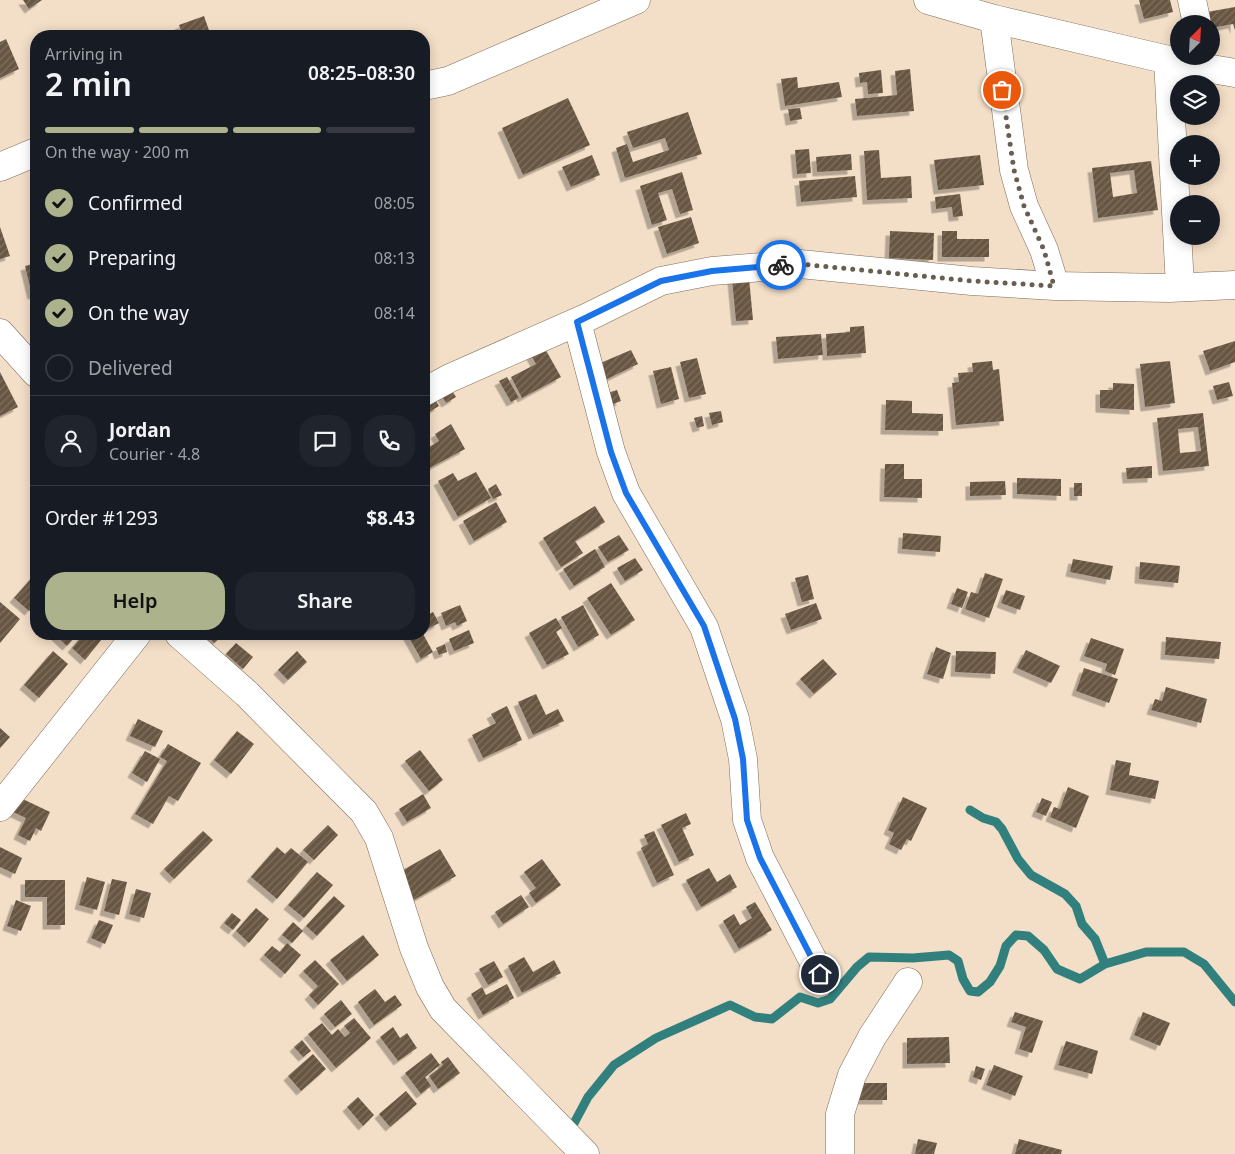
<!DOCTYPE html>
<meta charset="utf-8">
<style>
:root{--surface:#171b24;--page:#20242c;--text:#f1f3f6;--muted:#9ea1a6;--line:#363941;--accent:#acb38c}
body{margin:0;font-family:"Noto Sans",sans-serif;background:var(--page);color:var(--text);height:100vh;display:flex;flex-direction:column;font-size:19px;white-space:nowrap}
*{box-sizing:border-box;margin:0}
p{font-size:16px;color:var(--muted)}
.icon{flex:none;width:28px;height:28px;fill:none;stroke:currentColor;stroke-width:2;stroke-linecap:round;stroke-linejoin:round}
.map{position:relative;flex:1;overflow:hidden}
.drawer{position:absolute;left:30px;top:30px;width:400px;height:610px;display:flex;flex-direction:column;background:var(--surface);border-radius:20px;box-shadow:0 2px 12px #0003}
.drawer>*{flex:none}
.needle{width:32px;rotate:24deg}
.controls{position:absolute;left:1170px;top:15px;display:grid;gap:10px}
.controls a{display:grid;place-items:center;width:50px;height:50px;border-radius:50%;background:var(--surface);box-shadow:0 2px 12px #0003;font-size:25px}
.pin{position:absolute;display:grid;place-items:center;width:42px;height:42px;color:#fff;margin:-21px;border:2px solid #fff;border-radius:50%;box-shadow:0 1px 5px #0007}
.courier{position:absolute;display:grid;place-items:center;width:50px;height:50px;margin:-25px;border:4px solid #1a73e8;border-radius:50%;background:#fff;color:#222;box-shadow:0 1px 6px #0007}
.head em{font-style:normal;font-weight:600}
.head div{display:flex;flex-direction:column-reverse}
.head{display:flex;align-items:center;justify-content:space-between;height:85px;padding:0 15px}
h1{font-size:32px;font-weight:600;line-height:38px}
.bar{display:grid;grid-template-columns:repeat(4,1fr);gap:8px 5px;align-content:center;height:60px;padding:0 15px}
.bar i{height:6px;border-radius:4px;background:var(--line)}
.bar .selected{background:var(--accent)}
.bar p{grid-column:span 4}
.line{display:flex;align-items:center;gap:12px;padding:0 15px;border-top:1px solid var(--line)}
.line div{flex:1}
.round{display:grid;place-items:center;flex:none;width:52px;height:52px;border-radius:20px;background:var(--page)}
ol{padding:0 15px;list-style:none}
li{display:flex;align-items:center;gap:15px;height:55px}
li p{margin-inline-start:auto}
li .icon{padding:5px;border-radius:50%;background:var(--accent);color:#111;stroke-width:4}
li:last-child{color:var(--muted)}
li i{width:28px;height:28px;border:2px solid var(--line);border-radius:50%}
.action{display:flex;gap:10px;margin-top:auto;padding:10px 15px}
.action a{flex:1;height:58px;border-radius:20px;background:var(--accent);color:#111;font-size:20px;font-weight:600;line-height:58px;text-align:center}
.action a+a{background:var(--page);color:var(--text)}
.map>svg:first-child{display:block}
</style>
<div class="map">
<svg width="1235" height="1154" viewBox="0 0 1235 1154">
<defs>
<pattern id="building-hatch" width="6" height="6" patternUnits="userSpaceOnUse" patternTransform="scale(1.25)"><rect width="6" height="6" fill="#695743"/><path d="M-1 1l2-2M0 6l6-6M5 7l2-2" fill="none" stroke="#7e7060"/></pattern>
<filter id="shadow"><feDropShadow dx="-4.5" dy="4.5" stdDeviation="0" flood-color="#0004"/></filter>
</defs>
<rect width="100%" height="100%" fill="#f3dec7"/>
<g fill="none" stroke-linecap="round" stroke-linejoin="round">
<path stroke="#32807e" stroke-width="9" d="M970,810L983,818L996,822L1002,829L1018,859L1031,875L1065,894L1076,906L1082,924L1095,939L1105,964
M572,1127L588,1097L614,1065L656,1038L730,1005L755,1017L772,1019L800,997L818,1003L830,999L857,967L869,957L913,958L949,955L958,961L963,979L970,991L978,992L990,982L1000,966L1006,946L1016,935L1028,936L1044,950L1057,969L1080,979L1105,964L1146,952H1184L1204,964L1235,1002"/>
</g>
<path fill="url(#building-hatch)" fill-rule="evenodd" filter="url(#shadow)" d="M23,0H42L29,9Z
M1139,0H1170L1173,12L1144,19Z
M1235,7V30L1233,24L1211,28L1207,12Z
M204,16L211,36H183L179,25Z
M6,39L19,69L0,78V42Z
M910,69L914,111L857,116L855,99L897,95L895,71Z
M881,70L883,93L868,94L867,82L860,83L859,73Z
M797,77L798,88L839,82L842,97L785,106L781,79Z
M568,98L590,145L523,175L502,128Z
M800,108L802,119L790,121L788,109Z
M688,112L702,154L625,178L616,148L627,144L633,162L669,150L665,138L633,148L627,132Z
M809,149L811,173L797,174L795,150Z
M879,150L881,178L911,176L912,198L867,200L864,151Z
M851,154L852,170L817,172L816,157Z
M592,155L600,175L571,187L562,167Z
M980,155L984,185L938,190L934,160Z
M1151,161L1158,210L1098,218L1092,168ZM1134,170L1137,193L1113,197L1110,173Z
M682,172L693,210L680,214L672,189L658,193L667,220L652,225L640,186Z
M855,176L857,197L801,202L799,181Z
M960,194L963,216L953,217L952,207L936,209L935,197Z
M691,217L699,243L667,254L658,227Z
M0,227L10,256L0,259Z
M890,231L934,233L933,260L889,258Z
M942,231H957V239H989V257H942Z
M36,263V294L32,295L25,266Z
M749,278L753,320L736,321L732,279Z
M864,326L866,353L827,356L826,334L850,332V327Z
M821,334L823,355L778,359L776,337Z
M539,338L561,377L522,398L511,377L536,364L525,345Z
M1235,341V362L1210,371L1203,351Z
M631,350L638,364L605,380L598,364Z
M697,358L706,394L689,398L680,362Z
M992,361L993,370L999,369L1004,421L956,425L952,383L959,382L958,373L973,372L972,363Z
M1170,361L1175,403L1145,407L1140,364Z
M671,367L679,399L661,404L653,371Z
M0,372L18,407L0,416Z
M507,377L519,398L511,402L499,381Z
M1229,382L1233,396L1217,400L1213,386Z
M447,383L456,397L446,403L437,388Z
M1113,383L1134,384V410L1100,408V390H1113Z
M429,389L439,406L429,412L424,403Z
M617,390L621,401L608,406L604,394Z
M886,400L912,401V413L943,414V431L885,430Z
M721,411L723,422L712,425L709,413Z
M1203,413L1209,466L1163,471L1157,418ZM1198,427L1201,451L1180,453L1178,429Z
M702,416L704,426L697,428L694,418Z
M451,424L465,449L424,471V450L439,441L435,434Z
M885,464H904V479H922V498L884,497Z
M1152,466V478L1127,479L1126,468Z
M476,472L491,498L458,517L438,481L453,473L458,481Z
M1017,478L1061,479V496L1017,494Z
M1005,481L1006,495L970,496V482Z
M1074,483H1082V496H1074Z
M496,484L502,495L493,499L488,489Z
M496,502L507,522L474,541L463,521Z
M595,506L605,522L575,541L583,553L561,567L543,538Z
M903,533L941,536L940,552L902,549Z
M619,535L629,550L608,562L598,547Z
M595,549L605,567L574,586L563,569Z
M635,558L643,570L625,581L617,568Z
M1073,559L1113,566L1110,580L1070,572Z
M1140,562L1180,566L1178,583L1139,579Z
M36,573V603L29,611L14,598Z
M985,573L1003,579L989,618L965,609L971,592L978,594Z
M808,575L814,599L802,602L795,578Z
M611,583L635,620L611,635L587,598Z
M957,588L968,592L962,608L951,604Z
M1006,590L1025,596L1020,610L1001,603Z
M0,602L20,619L0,643Z
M816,603L822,619L791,630L785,614Z
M460,605L467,621L457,626L455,622L446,626L441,613Z
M583,605L599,635L578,647L561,617Z
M433,612L439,623L424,631V617Z
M556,618L562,628L556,632L569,654L547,665L529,633Z
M469,630L474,643L454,651L449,639Z
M54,634H74L76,636L67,646Z
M84,634H106L85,660L72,648Z
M206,634H224L214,643Z
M407,634H423L433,652L421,659Z
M1166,637L1221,642L1219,659L1165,655Z
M1091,638L1124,649L1115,675L1105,671L1107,664L1084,656Z
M236,643L253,657L243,669L226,654Z
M445,644L447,652L439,655L436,648Z
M936,647L951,653L943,679L927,674Z
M1026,650L1060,666L1051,683L1017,668Z
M53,651L68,664L39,698L24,685Z
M297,651L307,662L288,680L278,670Z
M956,651L996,652L995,674L955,672Z
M823,659L837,674L814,694L800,679Z
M1084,668L1118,679L1109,703L1076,691Z
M1166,687L1207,699L1201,723L1151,710L1155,699L1162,701Z
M536,694L546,715L558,709L564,721L533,735L518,702Z
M507,706L522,740L483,758L472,735L496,723L491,714Z
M138,719L163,731L155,747L130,736Z
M0,728L10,737L0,748Z
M237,731L254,744L231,774L214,760Z
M168,744L201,763L178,801L169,796L153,824L135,814L167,761L160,757Z
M420,750L443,780L429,791L405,761Z
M145,751L160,759L147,782L132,773Z
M1116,760L1131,763L1129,775L1159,781L1155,799L1110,790Z
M1068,787L1089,796L1076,828L1050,817L1054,807L1060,809Z
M6,791L50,812L41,831L36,828L30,841L18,835L26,818L0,806Z
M423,794L431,808L407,822L399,809Z
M903,797L927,808L911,841L907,839L901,850L889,844L894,833L888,830Z
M1042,798L1052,802L1046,816L1036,812Z
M686,813L691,824L682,828L694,855L679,862L661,825Z
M328,825L338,835L314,860L303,850Z
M203,831L213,840L174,879L164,869Z
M654,831L674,875L657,883L641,848L648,844L644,835Z
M0,847L22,858L15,874L0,867Z
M277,847L285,854L291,848L308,862L277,899L251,877Z
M440,849L456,876L412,901L396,874Z
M542,859L561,885L536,903L529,893L536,888L524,872Z
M709,868L717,882L730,874L737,887L701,907L686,880Z
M317,872L333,885L304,918L288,905Z
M87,877L105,882L97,910L79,905Z
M112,879L127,882L119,915L104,911Z
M25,880H65V925H47V897H25Z
M136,889L151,893L144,918L129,914Z
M521,895L529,907L503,924L495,912Z
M334,896L345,906L317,936L306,926Z
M16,900L31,906L21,931L7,926Z
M755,902L772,930L739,949L723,921L734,914L740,925L752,918L746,907Z
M256,908L269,919L249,943L236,931Z
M232,913L241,920L233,930L224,923Z
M99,920L113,925L105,944L91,938Z
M293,922L303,931L292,943L282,935Z
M363,935L379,955L347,981L330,960Z
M287,943L301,955L285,974L264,955L272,946L280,952Z
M524,957L533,972L554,960L561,973L522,993L508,966Z
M315,960L339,984L318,1005L309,995L318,986L303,971Z
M494,961L503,977L488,985L479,969Z
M507,984L514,998L483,1015L471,994L482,987L486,995Z
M375,989L385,1002L395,995L402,1005L374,1025L358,1002Z
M341,1000L352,1014L335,1027L324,1014Z
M1015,1012L1043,1021L1032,1053L1019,1049L1026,1027L1011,1022Z
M1143,1012L1170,1023L1160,1046L1134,1035Z
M354,1018L371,1038L336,1068L308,1034L322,1023L332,1035L338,1029L345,1037L350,1033L344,1026Z
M393,1027L400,1038L407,1033L417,1048L398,1061L380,1037Z
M949,1037L950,1063L907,1064V1038Z
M302,1040L311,1051L303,1057L294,1047Z
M1066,1041L1098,1051L1092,1074L1058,1065Z
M431,1053L440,1065L425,1077L431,1086L421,1094L405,1073Z
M313,1054L326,1069L301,1091L288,1076Z
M448,1057L460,1073L438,1089L429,1076L443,1065L441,1062Z
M994,1065L1023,1076L1015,1096L986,1085Z
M976,1066L985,1069L981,1080L973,1077Z
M840,1083H887V1100H840Z
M406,1091L417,1104L390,1127L379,1114Z
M358,1097L374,1115L363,1126L347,1107Z
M918,1139L937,1143L934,1154H915Z
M1019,1139L1062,1150L1061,1154H1015Z"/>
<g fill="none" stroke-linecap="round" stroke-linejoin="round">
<g stroke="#7f6d58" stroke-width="29">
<path id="street" d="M928,0L994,19L1194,66L1235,73
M1192,0L1197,24
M994,19L1014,170L1024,206L1044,250L1055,286
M1168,60L1180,287
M424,86L448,81L636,0
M0,167L36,152
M577,322L611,452L626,493L704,627L735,719L743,759L747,820L760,858L820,974
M0,333L36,373
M424,392L450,378L588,317L661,281L712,271L800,264L972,281L1055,286L1169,288L1235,285
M179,634L247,694L364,812L379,838L414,948L430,987L443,1009L585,1154
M0,807L137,634
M840,1154V1114L852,1075L872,1037L908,982"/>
</g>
<use href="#street" stroke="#fff" stroke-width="28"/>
</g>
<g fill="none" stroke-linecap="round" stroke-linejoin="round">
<path stroke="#695d4f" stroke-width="5" stroke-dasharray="0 9" d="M781,265L800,264L972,281L1054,286L1044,250L1024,206L1014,170L1002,90"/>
<path stroke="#1a73e8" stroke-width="6" d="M781,265L712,271L661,281L577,322L611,452L626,493L704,626L735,719L743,759L747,820L760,858L820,974"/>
</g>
</svg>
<div class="controls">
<a><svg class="needle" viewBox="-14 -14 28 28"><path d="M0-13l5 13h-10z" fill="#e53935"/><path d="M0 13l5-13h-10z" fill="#9ea1a6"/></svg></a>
<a><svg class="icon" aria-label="layers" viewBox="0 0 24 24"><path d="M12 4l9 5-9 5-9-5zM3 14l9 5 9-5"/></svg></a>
<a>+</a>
<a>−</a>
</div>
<div class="pin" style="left:1002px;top:90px;background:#ea580c"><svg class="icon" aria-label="bag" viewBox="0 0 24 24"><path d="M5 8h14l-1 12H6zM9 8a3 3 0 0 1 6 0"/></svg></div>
<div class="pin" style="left:820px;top:974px;background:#1f2937"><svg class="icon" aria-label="home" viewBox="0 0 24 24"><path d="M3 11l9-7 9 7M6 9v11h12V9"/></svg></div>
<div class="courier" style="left:781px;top:265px"><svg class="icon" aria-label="bike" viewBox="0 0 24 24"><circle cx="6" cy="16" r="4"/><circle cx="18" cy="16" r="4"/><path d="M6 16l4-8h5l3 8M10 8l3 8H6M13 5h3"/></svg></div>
<section class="drawer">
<div class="head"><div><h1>2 min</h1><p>Arriving in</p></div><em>08:25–08:30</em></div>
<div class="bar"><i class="selected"></i><i class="selected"></i><i class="selected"></i><i></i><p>On the way · 200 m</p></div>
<ol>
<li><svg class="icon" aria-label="check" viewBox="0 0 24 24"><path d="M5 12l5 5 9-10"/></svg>Confirmed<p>08:05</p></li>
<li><svg class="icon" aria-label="check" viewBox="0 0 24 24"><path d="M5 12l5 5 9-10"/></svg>Preparing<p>08:13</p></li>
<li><svg class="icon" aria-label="check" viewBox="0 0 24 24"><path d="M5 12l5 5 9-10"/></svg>On the way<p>08:14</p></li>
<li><i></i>Delivered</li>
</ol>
<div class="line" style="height:90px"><a class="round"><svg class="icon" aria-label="person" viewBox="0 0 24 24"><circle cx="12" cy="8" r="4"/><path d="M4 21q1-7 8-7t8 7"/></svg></a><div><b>Jordan</b><p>Courier · 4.8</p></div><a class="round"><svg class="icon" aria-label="chat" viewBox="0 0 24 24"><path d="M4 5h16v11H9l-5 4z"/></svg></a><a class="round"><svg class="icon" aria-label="phone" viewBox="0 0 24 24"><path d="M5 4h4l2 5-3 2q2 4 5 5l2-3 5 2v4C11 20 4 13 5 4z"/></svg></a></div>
<div class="line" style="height:65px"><div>Order #1293</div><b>$8.43</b></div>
<div class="action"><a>Help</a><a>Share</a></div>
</section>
</div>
